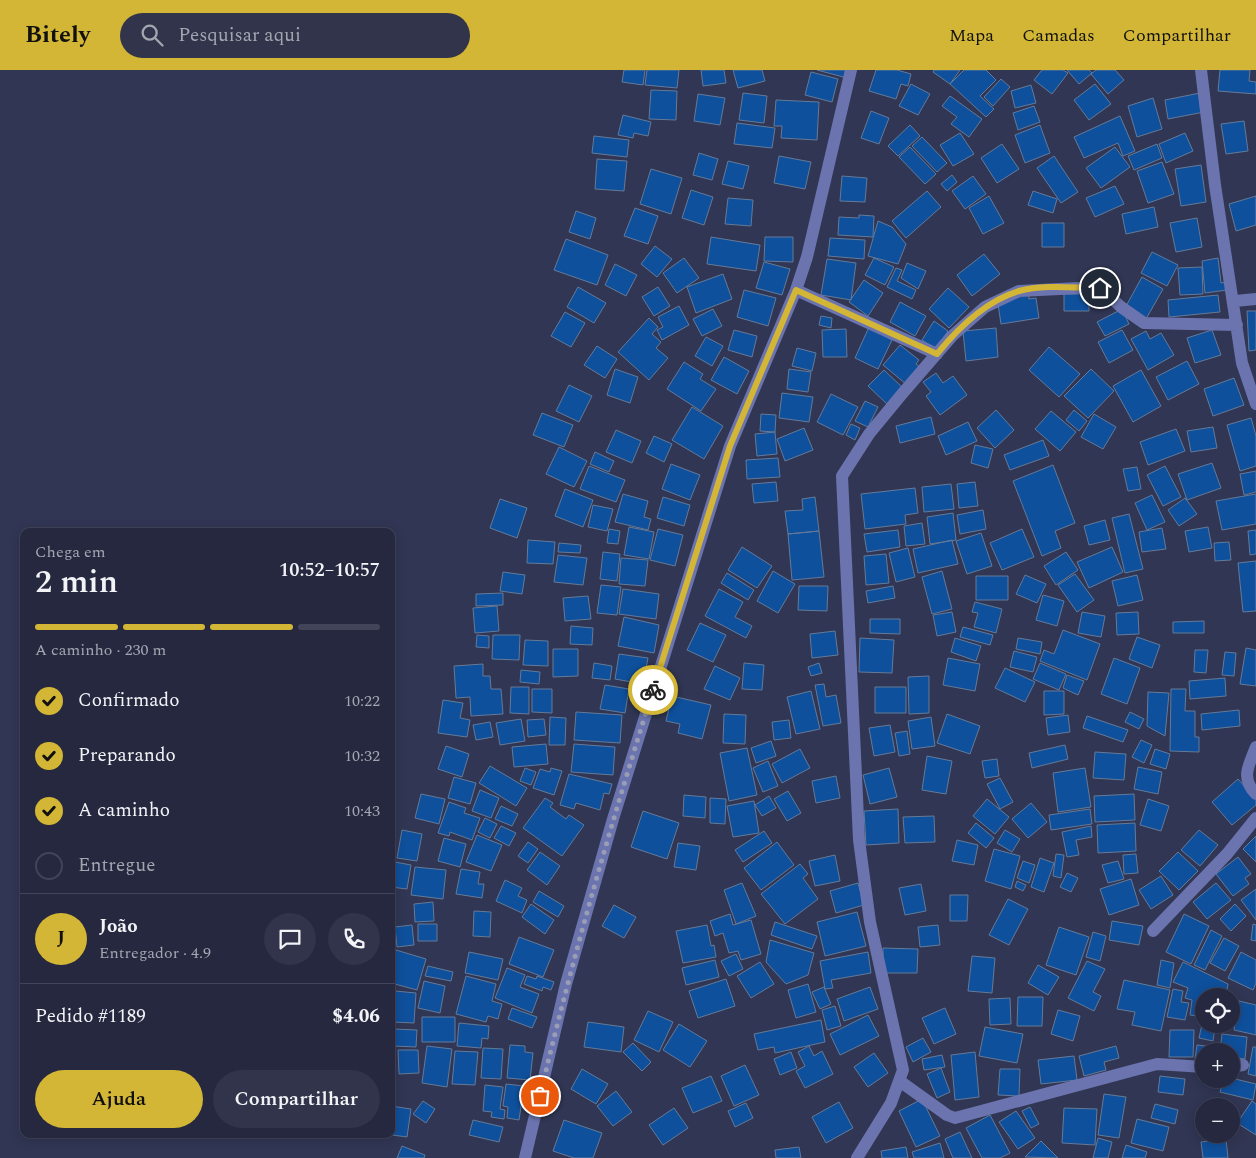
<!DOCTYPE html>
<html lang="pt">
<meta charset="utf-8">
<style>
:root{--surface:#25283f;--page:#31344a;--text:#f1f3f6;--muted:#a3a6b0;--line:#424459;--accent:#d3b635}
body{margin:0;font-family:Spectral,serif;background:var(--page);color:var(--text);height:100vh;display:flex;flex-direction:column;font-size:19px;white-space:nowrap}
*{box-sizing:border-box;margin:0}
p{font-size:16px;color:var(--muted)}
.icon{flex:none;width:28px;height:28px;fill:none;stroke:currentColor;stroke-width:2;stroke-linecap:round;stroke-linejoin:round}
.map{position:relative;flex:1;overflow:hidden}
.sheet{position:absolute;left:20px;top:458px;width:375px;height:610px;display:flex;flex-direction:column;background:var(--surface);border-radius:10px;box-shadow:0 2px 12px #0003,0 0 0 1px var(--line)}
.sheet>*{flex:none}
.controls{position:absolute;left:1195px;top:918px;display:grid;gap:10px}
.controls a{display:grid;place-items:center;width:45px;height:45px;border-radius:50%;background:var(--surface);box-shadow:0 2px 12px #0003,0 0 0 1px var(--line);font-size:25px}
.pin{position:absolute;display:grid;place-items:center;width:42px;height:42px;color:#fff;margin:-21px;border:2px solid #fff;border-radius:50%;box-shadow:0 1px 5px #0007}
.courier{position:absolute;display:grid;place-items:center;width:50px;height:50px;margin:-25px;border:4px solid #d3b635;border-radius:50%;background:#fff;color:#222;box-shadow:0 1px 6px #0007}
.summary em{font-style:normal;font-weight:600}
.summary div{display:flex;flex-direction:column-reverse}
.summary{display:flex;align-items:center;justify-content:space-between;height:85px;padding:0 15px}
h1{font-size:32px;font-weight:600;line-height:38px}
.bar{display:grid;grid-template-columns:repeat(4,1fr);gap:8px 5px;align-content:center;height:60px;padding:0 15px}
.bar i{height:6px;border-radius:4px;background:var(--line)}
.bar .selected{background:var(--accent)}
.bar p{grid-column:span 4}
.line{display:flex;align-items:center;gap:12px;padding:0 15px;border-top:1px solid var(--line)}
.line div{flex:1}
.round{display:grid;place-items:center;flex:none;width:52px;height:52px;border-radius:26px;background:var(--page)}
ol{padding:0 15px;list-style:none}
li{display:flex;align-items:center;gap:15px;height:55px}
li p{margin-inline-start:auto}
li .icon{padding:5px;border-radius:50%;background:var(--accent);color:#111;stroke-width:4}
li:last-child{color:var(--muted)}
li i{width:28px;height:28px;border:2px solid var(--line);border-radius:50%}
.button{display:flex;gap:10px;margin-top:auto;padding:10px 15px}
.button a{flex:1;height:58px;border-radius:30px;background:var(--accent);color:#111;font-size:20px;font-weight:600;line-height:58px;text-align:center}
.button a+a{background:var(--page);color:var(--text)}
header{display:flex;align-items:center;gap:30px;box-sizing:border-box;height:70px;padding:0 25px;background:var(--accent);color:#111}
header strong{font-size:24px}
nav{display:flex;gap:28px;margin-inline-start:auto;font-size:18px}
.search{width:350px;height:45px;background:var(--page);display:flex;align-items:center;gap:12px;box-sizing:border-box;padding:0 18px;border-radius:28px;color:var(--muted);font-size:19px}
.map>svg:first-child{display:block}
</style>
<header>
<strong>Bitely</strong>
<div class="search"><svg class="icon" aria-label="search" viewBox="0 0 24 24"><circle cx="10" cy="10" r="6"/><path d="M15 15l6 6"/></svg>Pesquisar aqui</div>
<nav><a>Mapa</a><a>Camadas</a><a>Compartilhar</a></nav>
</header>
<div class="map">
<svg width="1256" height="1088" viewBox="0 0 1256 1088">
<rect width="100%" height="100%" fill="#313654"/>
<path fill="#0f509c" stroke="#647a98" d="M624,0H645L643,15L622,12Z
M647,0H679L677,18L645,15Z
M701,0H724L726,13L703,16Z
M733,0H762L765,11L738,18Z
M817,0H849L847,8Z
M876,0H897L911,4L908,16L901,14L896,29L869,21Z
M934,0H960L950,14L933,2Z
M964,0H986L996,10L980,26L994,39L986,47L950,14Z
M1042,0H1063L1068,3L1052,24L1034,10Z
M1067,0H1089L1092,3L1079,14Z
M1096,0H1115L1124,10L1108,24L1091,4Z
M1220,0H1250L1249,11L1256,12V24L1218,21Z
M811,2L838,9L832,32L805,25Z
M1001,9L1010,17L993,36L984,27Z
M911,14L930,24L918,45L899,36Z
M1095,14L1111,34L1089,50L1074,30Z
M1031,15L1036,33L1015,38L1011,21Z
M651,20L677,21L676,50L649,49Z
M743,23L767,26L764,53L739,50Z
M1200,23L1204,42L1168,49L1165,30Z
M698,24L725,28L720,55L694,51Z
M950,26L982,49L969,67L951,54L957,47L942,36Z
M1153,28L1162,59L1137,67L1128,36Z
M776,30L819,32L817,70L781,68L782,56H774Z
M1034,36L1040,52L1018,60L1013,43Z
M871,41L889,48L879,74L861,68Z
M623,45L651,52L648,66L634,63L633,68L618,65Z
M1120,46L1135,81L1123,86L1118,73L1084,88L1074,67Z
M1244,51L1248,81L1226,84L1221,54Z
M737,53L775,58L772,78L734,74Z
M910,55L920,66L898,86L888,76Z
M1040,55L1050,83L1025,93L1015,65Z
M960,63L974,84L953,96L940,75Z
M1185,63L1193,81L1166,93L1159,74Z
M594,66L629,70L627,87L592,83Z
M922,67L947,93L937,102L912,76Z
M1002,74L1019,99L997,113L981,88Z
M1157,74L1162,88L1134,100L1128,86Z
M910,77L936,104L925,114L899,87Z
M1115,77L1130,97L1101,118L1086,98Z
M699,83L718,89L712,110L693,105Z
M779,86L811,92L805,119L774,113Z
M1054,86L1078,122L1061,133L1037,98Z
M597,89L627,91L624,121L595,119Z
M728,91L749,96L743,119L722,114Z
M1162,92L1174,124L1148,133L1137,101Z
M1201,95L1206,132L1181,136L1175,99Z
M651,99L682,108L671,144L640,134Z
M952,105L957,112L947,121L941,114Z
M842,106L867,108L865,132L840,131Z
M973,106L986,124L965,139L952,121Z
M1115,116L1124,134L1095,147L1086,128Z
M691,120L713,127L704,155L682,148Z
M927,121L941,137L906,168L892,151Z
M1033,121L1057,129L1053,143L1028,135Z
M989,126L1004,153L983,164L969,138Z
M1256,126V155L1236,161L1229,134Z
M728,128L753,130L751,156L725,154Z
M1154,137L1158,157L1126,164L1122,144Z
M635,138L658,146L648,174L624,166Z
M576,141L596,148L590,169L569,162Z
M859,145L874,146L873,167L838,165L839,147L859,148Z
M1197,148L1202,177L1176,182L1170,153Z
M878,151L892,157L906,174L898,194L868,186Z
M1042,153H1064V177H1042Z
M711,167L760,175L756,201L707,194Z
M765,167H793V192L764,191Z
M830,168L865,170L864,189L828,186Z
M566,169L608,185L597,215L554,200Z
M655,176L672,189L657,207L641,194Z
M1152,182L1178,195L1167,216L1141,203Z
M984,184L1000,204L972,226L957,205Z
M684,188L699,208L677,223L663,203Z
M874,188L894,197L885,215L865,205Z
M1218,188L1221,213L1226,212L1227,220L1205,223L1202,191Z
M827,189L856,193L851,230L821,225Z
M764,192L790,199L782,225L756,218Z
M907,193L926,201L918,219L901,208Z
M615,194L637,205L626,226L605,215Z
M1202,197L1203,224L1180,225L1178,198Z
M896,198L902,200L897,211L916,220L912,229L887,217Z
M723,204L732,229L696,243L687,217Z
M1142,207L1163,219L1146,249L1125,238Z
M864,210L883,223L868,246L849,232Z
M578,217L606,233L594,253L567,237Z
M658,217L670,236L654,246L642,227Z
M948,218L969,237L949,258L929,239Z
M744,220L776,228L768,256L737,247Z
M1029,223V229L1036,228L1039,248L1001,254L998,234Z
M1064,224H1089V241H1064Z
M1218,225L1220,242L1169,247L1168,230Z
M900,232L926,246L915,266L890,252Z
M679,236L689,255L662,270L657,260L663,257L658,247Z
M713,239L722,256L702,266L693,249Z
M1122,239L1129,254L1105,266L1097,252Z
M1247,241H1256V280L1249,281Z
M565,242L585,253L571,277L551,266Z
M821,246L832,248L831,258L819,255Z
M649,248L658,257L652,264L661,272L656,278L668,288L649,310L618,282Z
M934,251L948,261L936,279L922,270Z
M869,257L892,270L878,299L855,288Z
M996,258L998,287L966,291L963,261Z
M846,259L847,287H823L822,260Z
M734,260L757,266L752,287L728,280Z
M1122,260L1133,280L1109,293L1098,272Z
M1212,260L1221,285L1195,293L1187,268Z
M1146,261L1150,269L1161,263L1174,285L1148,300L1131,269Z
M706,267L723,276L712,296L695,286Z
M900,275L919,290L916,294L920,297L906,314L883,295Z
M597,276L617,289L605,308L584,295Z
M1049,277L1080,304L1059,327L1029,300Z
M797,278L816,283L812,301L792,296Z
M724,287L749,301L737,324L711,310Z
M1187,291L1199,314L1168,330L1156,307Z
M684,292L703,304L700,309L716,319L701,341L667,319Z
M615,299L638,307L630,333L607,325Z
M789,299L811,302L808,322L787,319Z
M1091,299L1114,321L1088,348L1064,326Z
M884,300L903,318L887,334L868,316Z
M1141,300L1161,336L1133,352L1113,316Z
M936,303L943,313L953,306L967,325L940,345L926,326L931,322L923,312Z
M1234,308L1244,335L1213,346L1204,319Z
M569,315L592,326L579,352L556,341Z
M782,323L813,327L809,352L779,348Z
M831,324L858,337L843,365L817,352Z
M865,331L878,337L868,357L855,351Z
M692,337L723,356L704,389L672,370Z
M996,340L1014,360L995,378L977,358Z
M1074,340L1087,351L1079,361L1066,350Z
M1051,341L1076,362L1060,381L1035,359Z
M542,343L573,355L564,377L533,365Z
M761,344L776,345L775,362L760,361Z
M1094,344L1116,357L1103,379L1081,367Z
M931,347L935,364L900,373L896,356Z
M1251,348L1256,366V396L1240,401L1227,355Z
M968,352L977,371L946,385L938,366Z
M851,354L860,358L855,370L846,365Z
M1213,357L1217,378L1191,382L1187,361Z
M804,358L813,380L785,391L777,369Z
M1176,359L1185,381L1148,395L1140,372Z
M616,360L641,371L632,393L606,382Z
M775,362L777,384L757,386L755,364Z
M654,366L672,374L664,392L646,383Z
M1043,370L1049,386L1010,400L1004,385Z
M975,375L993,379L988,398L971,393Z
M559,377L587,391L574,417L546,404Z
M595,382L614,391L609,402L590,394Z
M778,388L780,407L747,409L746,390Z
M1212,393L1221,418L1187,430L1178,404Z
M671,394L700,405L690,430L662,419Z
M1053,395L1075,453L1055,461L1061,478L1042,486L1013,411Z
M589,396L625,410L616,432L580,419Z
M1165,396L1181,427L1163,436L1147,405Z
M1137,397L1141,419L1128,421L1123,399Z
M1256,401V422L1244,425L1240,404Z
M776,412L778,431L754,433L752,414Z
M975,412L978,436L959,438L957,414Z
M951,414L954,439L924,442L922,417Z
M915,418L918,443L905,445L906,454L865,459L861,424Z
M565,419L593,430L583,457L555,446Z
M623,424L648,431L644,447L651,449L648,460L615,452Z
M1256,424V454L1222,460L1216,431Z
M1152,425L1165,452L1147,460L1135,433Z
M663,427L690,435L684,456L657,448Z
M815,427L819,461L788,464L785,441L803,440L802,429Z
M1185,428L1197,444L1179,456L1168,440Z
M500,429L527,438L517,468L490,458Z
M593,435L613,439L607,461L588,457Z
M983,440L986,459L960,464L957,445Z
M953,443L956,470L930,474L927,447Z
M1129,444L1143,499L1125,503L1112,448Z
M1105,450L1110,470L1089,475L1084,456Z
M922,453L925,474L906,476L904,456Z
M629,457L654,462L649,489L624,485Z
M1208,457L1212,478L1189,482L1185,461Z
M1162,458L1166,479L1142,482L1139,462Z
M609,459L620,461L618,474L607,473Z
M658,459L683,465L675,496L650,490Z
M1022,459L1034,487L1002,500L990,473Z
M898,460L900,477L867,482L864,464Z
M1256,460V484L1250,485L1248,461Z
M819,461L824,507L792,510L788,464Z
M981,463L992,496L967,504L956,471Z
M528,470L555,472L553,494L527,493Z
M952,470L958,494L918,503L913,479Z
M1229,472L1231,490L1215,491L1214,473Z
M559,473L581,475L580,483L558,482Z
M742,477L772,496L757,518L728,500Z
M1112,477L1123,502L1089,518L1077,492Z
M908,478L915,507L896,512L889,483Z
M603,482L620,484L617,511L600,509Z
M1066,482L1078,500L1056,515L1044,496Z
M886,484L889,513L866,515L864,486Z
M558,485L587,488L583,515L554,512Z
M621,488L648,490L645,516L619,514Z
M1256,491V541L1243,542L1238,493Z
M773,501L795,514L778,543L757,531Z
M942,501L952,539L932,544L922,507Z
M503,502L525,505L522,524L500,521Z
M727,503L754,520L748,530L721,513Z
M1075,504L1094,530L1077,542L1058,515Z
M1025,505L1046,514L1037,533L1016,524Z
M1137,505L1143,530L1118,536L1112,511Z
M976,506H1008V530H976Z
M601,515L621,517L617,545L597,543Z
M799,516H828L827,541L798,540Z
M893,516L895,528L868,533L866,521Z
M623,519L659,524L656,549L619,544Z
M719,519L743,532L735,547L752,556L746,568L705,546Z
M503,523V535L476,536V524Z
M1043,525L1064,531L1057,556L1036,550Z
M588,526L591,549L565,551L563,528Z
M975,532L1002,539L996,563L974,557L978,543L972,542Z
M497,536L499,561L475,563L473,538Z
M952,542L956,562L937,566L933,545Z
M1082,542L1105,546L1101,567L1078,563Z
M1138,542L1139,564L1117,565L1116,543Z
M624,547L659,555L654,583L618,576Z
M870,549H900V564L870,563Z
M1204,551V563H1173V552Z
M700,553L726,565L713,592L687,580Z
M571,556L593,558L592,575L570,574Z
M963,557L993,565L990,575L960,567Z
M1063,560L1100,574L1087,610L1040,591L1044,580L1054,584Z
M835,561L838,585L812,588L810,564Z
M477,565L489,566V578L476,577Z
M493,565H520L519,590L492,589Z
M1137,567L1160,575L1152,598L1129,589Z
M860,568L894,570L892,603L859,602Z
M955,568L981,576L976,591L951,582Z
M1018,568L1042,572L1040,584L1016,579Z
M525,570L548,571V596L523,595Z
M1246,578L1256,580V616L1240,614Z
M553,579H578V606L553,607Z
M1195,580H1208L1206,603L1194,602Z
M1014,581L1037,587L1033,602L1010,597Z
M1225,582L1236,583L1234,606L1222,605Z
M619,584L648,588L643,614L615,609Z
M948,588L980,594L975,621L943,615Z
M1114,588L1140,598L1127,634L1101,624Z
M594,593L612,596L610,610L592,608Z
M744,593L764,595L762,620L742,619Z
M819,593L822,603L811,606L808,597Z
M1040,593L1066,604L1059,620L1033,609Z
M483,594V606H490L491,619H501L503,644L471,646L470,627L456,628L454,596Z
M715,596L740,608L730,630L704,619Z
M1005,598L1035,612L1025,632L995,618Z
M521,600L540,602L539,614L520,612Z
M1067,605L1084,611L1078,625L1063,618Z
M929,606V643L909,644L908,607Z
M1225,608L1226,626L1190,629L1189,611Z
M824,614L826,627L836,625L841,653L823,656L815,615Z
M605,615L629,619L625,643L600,639Z
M511,617H529V644L510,643Z
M875,617H906V643H875Z
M532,619H552V643L532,642Z
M1171,619H1186L1185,641H1195V667H1199V682L1170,681Z
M811,621L820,659L796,664L787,627Z
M1044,621H1064V644L1044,645Z
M1148,622L1169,623L1165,666L1147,656Z
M672,626L711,635L702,669L678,663L680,654L666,651Z
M443,630L463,633L460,648L470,650L467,667L438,663Z
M1239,640L1240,656L1202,660L1201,644Z
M576,642L622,645L620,673L574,670Z
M1130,642L1144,649L1139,659L1125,652Z
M724,644L746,645L745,674L723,673Z
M947,644L980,656L970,684L937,673Z
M1068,645L1070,662L1048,665L1046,648Z
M1087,646L1128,660L1123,672L1083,658Z
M550,647L566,648L565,675H549Z
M931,647L935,676L912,679L908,651Z
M521,649L525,671L500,675L496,653Z
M544,649L546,665L528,667L527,650Z
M789,650L791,668L774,670L772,652Z
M490,652L493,667L476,670L473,655Z
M890,655L895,682L874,686L869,658Z
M907,661L910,684L899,686L895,663Z
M1141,670L1152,675L1144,693L1132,687Z
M771,671L776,686L756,693L751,678Z
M546,674L548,694L514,697L512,677Z
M574,674L615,677L613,705L571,702Z
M1065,675L1068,689L1032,698L1029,683Z
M446,676L469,684L462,707L438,699Z
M747,678L757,725L729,731L720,683Z
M800,679L810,698L782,713L772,694Z
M1155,679L1170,684L1166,699L1150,694Z
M1095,682L1126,684L1124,710L1093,708Z
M927,686L952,691L946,724L922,720Z
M997,689L999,706L985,708L982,691Z
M768,691L778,716L763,722L753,698Z
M490,696L527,718L516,736L479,713Z
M1138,697L1162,702L1158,724L1134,719Z
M525,698L536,702L531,715L520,711Z
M551,698L562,701L554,725L533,718L540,699L550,702Z
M889,698L897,727L870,734L863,705Z
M1085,698L1091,737L1058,742L1053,703Z
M569,704L612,714L609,724L604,723L600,740L576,733L574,739L560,735Z
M836,706L840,728L816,733L812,711Z
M454,707L476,713L470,734L448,728Z
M1000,708L1013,732L1000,739L987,714Z
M1238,709L1256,729V735L1232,755L1212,732Z
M480,720L499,728L491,748L472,741Z
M788,721L801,743L787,751L774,729Z
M421,724L445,729L439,754L415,748Z
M1134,724L1135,750L1095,752L1094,726Z
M684,725L706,727L705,748L683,746Z
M769,726L776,738L762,746L755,735Z
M545,728L553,733L550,737L566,749L569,745L584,755L562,786L523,758Z
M710,728L726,729L725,754L710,753Z
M987,729L1009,747L995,764L973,746Z
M1148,729L1169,736L1161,761L1140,755Z
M754,731L759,763L733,767L727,736Z
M449,732L466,738L464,743L480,748L472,770L450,762L449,766L438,763Z
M1031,733L1047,752L1028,768L1012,749Z
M501,736L518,744L512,756L495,749Z
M898,739L899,773L866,775L864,741Z
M1090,739L1092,754L1051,760L1049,745Z
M643,741L679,753L667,789L631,777Z
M934,746L935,772L905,773L903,747Z
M485,748L497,754L490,768L478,762Z
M976,753L994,768L986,778L968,763Z
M1135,753L1136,781L1098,783L1097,755Z
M501,756L516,763L509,776L494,768Z
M1091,756L1092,767L1076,770L1079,785L1067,787L1062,762Z
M402,760L422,764L417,791L397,788Z
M1005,760L1020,769L1012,782L997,773Z
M1199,760L1218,775L1200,796L1181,780Z
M764,761L772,773L743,792L735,780Z
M477,765L502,775L491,801L466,792Z
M1256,766V792L1243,779Z
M444,768L466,774L460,797L438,791Z
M957,770L978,775L974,795L952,791Z
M528,772L538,779L528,793L518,786Z
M777,772L794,795L761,820L744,798Z
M678,773L700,776L696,800L674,797Z
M994,779L1020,786L1011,819L985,811Z
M540,782L560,796L547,815L527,800Z
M1178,782L1198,801L1179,820L1159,801Z
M1056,784L1064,785L1061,808L1053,806Z
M1136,784L1138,803L1124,804L1123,785Z
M835,785L840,811L815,816L809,791Z
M1238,787L1251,804L1245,808L1249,814L1233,826L1216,804Z
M1040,788L1054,793L1044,822L1031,817Z
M1023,791L1035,795L1029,813L1017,808Z
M1118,791L1124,809L1108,813L1102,795Z
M395,792L411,795L407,819L391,817Z
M800,794L808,804L803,808L818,829L785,854L761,824Z
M415,797L446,800L443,829L411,825Z
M461,799L480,802L478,814H484L482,828L456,824Z
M1067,803L1078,808L1071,822L1060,817Z
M1161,806L1173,825L1151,839L1139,820Z
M1131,809L1139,835L1109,845L1100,819Z
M505,810L522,818L518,826L527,830L522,843L496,831Z
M1017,811L1026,815L1023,821L1015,817Z
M742,813L756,846L736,854L724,820Z
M858,813L864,835L836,843L830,821Z
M1216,813L1231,830L1207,849L1193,832Z
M921,814L926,841L905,845L899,818Z
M1256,819V850L1241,830Z
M539,821L564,836L558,847L533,832Z
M950,825H968L967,851H950Z
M1008,829L1028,839L1009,875L989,865Z
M433,832L434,851L415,852L414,834Z
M531,834L554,850L545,864L522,847Z
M1235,834L1246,846L1231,861L1220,849Z
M614,835L636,847L624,868L602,856Z
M474,841L491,842L490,867L473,866Z
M857,842L866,876L825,886L817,852Z
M730,844L733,855L751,850L761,884L741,890L738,881L729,883L723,863L715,866L710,851Z
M1184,844L1209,856L1191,894L1166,882Z
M1112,851L1143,856L1139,875L1109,870Z
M775,852L817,866L812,879L771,865Z
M418,854H437V871H418Z
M1253,854L1256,855V871L1251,870Z
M412,855L414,875L397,877L395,857Z
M707,855L711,876L714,875L716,887L683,893L676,861Z
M938,855L940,875L920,877L918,857Z
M1059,857L1089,867L1076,905L1046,895Z
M1211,860L1222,866L1205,900L1194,895Z
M1093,862L1106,866L1100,891L1086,887Z
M519,867L554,880L543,907L509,894Z
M1224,868L1239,876L1225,901L1210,893Z
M770,870L814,883L808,905L786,914L766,892Z
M883,878L918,879L917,903H883Z
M396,880L426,889L417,920L391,913V896Z
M469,882L503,889L498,910L465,903Z
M868,882L871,903L831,910L833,918L825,919L820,891Z
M1241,882L1256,890V913L1253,920L1228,908Z
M736,884L743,899L729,906L721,891Z
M972,886L995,888L992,923L968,921Z
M715,890L719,907L686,915L682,898Z
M1161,890L1174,893L1170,918L1157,915Z
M1087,891L1105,899L1093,922L1101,926L1094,941L1068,928Z
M760,892L774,914L751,928L737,906Z
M1183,892L1228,914L1226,926H1204V947L1190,945L1192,930L1185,928L1188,918L1173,912Z
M1038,895L1059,907L1048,925L1028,913Z
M428,896L453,902L451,911L425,906Z
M507,898L525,905L520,917L539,924L532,943L495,928Z
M466,906L496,914L492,931L502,934L498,949L488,946L486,952L456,944Z
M527,906L536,909L537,906L554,912L551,920L543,917L542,921L524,914Z
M726,909L735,936L698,948L689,921Z
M1124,910L1170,920L1161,961L1132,955L1135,942L1117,939Z
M424,911L445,916L440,943L418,938Z
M808,914L816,942L796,948L788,920Z
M824,917L831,934L820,939L812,922Z
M870,917L878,939L844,951L837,929Z
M1173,919L1183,921L1181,932L1189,933L1185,950L1167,947Z
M395,921L416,923L414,953L392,952Z
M1018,927H1043L1042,956H1017Z
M1010,928L1011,954L990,955L989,929Z
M1239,931L1256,935V965L1234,960Z
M835,936L841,956L827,960L822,940Z
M512,938L537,947L532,958L508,949Z
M945,938L956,964L934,974L922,948Z
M1058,940L1080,946L1073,971L1051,964Z
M648,941L673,952L659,982L634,970Z
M868,945L879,966L840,985L830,964Z
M422,947H455V972H422Z
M821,950L825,972L775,983L774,977L758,980L754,964Z
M588,952L624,957L621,982L584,977Z
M459,953L489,956L488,969L482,968L481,978L457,976Z
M679,954L707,971L690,997L663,980Z
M1202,954L1215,957L1213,971L1199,968Z
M985,957L1023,964L1017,993L979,986Z
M394,959L417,960L416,977L393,976Z
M1170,960H1194L1193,987H1169Z
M1222,964L1247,967L1245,989L1231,987V981H1220Z
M923,968L931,982L913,992L906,977Z
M633,973L651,992L642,1001L623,982Z
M510,975L525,976V982L533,983L530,1010L507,1008Z
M1197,975L1214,977V981H1204V990L1195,989Z
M427,976L452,979L447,1017L422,1013Z
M809,976L814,986L822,981L833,1004L805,1018L796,1001L805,996L798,982Z
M1116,976L1119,988L1104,992L1106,1000L1084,1006L1079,986Z
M1253,977H1256V1006L1248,1004Z
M483,978L503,979L501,1009L481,1008Z
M398,980H418L419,1003L399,1004Z
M455,981L478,982L475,1015L452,1014Z
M791,982L797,998L780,1005L774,989Z
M975,982L979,1027L955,1030L951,985Z
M874,983L888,1003L868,1017L854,997Z
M942,985L945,997L924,1000L922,989Z
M1074,986L1077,1010L1041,1014L1038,990Z
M745,995L759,1025L734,1036L721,1006Z
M941,998L950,1022L937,1028L927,1004Z
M582,999L608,1014L596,1034L571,1019Z
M1000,999H1020L1019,1026L998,1025Z
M711,1006L722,1031L693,1043L682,1018Z
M1160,1006L1185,1009L1183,1025L1158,1022Z
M1231,1008L1256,1014L1253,1030L1220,1022L1224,1009Z
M506,1014L524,1016L519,1050L507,1048L508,1037L503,1036Z
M485,1015L503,1017L500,1039L505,1040L504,1049L491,1047L492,1042L483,1041Z
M616,1021L632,1042L613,1056L597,1036Z
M1104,1024L1126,1027L1119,1068L1098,1065Z
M922,1029L940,1066L916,1077L899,1041Z
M423,1031L435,1039L426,1053L413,1044Z
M1252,1031L1256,1034V1065L1237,1053Z
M839,1032L853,1058L826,1073L812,1047Z
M746,1033L753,1048L735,1057L728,1041Z
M1155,1034L1178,1040L1175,1054L1151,1048Z
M391,1036L411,1039L407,1067L385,1064H391Z
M1030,1037L1039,1054L1031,1058L1022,1041Z
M674,1038L688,1058L663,1075L649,1055Z
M1064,1038L1097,1039L1095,1075L1062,1073Z
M1016,1041L1035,1068L1018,1079L999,1052Z
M990,1045L1010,1083L1000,1088H982L966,1058Z
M1137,1049L1169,1057L1163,1081L1131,1073Z
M473,1050L503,1057L499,1072L469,1065Z
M564,1050L602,1063L593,1088H574L553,1081Z
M960,1062L972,1088H953L945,1069Z
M1098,1068L1112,1072L1108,1088H1093Z
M1226,1069L1228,1088H1203L1201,1072Z
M1041,1071L1058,1088L1025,1087Z
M940,1073L944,1088H914L912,1082Z
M1126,1075L1147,1082L1145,1088H1122Z
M402,1076L425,1085L424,1088H397Z
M799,1077L801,1088H776L775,1080Z
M906,1077L908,1088H882L881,1081Z"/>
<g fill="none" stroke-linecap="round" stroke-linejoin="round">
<path stroke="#6b74ae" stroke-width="12" d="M1201,0L1215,115L1242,293L1256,334
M796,220L937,284
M1235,231L1256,229
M1256,677C1249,695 1240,708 1256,724
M1153,861L1227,784L1256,748
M1231,997L1243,995
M901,1012L947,1045L955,1048L1157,994L1204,997
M525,1088L566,914L613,749L730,376L796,220L807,187L851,0
M857,1088L891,1033L903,1000L870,852L859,770L842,406L869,364L902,324L952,266L985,237L1019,221L1100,217L1121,237L1144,253L1237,255"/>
</g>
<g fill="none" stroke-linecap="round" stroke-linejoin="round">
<path stroke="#9a9eb5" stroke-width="5" stroke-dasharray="0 9" d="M540,1026C572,889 611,754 653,620"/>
<path stroke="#d3b635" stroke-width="6" d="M653,620L730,376L796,220L937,284C958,258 985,231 1019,221C1044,214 1074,218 1100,218"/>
</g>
</svg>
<div class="controls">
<a><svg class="icon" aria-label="locate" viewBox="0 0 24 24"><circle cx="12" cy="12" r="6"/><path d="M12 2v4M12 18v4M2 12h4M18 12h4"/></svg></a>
<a>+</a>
<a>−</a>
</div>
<div class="pin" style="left:540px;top:1026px;background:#ea580c"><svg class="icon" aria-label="bag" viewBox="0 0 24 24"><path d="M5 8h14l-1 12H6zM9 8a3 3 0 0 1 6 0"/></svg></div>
<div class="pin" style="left:1100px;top:218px;background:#1f2937"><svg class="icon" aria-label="home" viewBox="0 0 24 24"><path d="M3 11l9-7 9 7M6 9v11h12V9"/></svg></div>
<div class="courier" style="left:653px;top:620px"><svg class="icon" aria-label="bike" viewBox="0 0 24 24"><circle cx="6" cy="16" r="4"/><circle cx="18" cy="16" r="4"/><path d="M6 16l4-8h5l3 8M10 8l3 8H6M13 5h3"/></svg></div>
<section class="sheet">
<div class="summary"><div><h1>2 min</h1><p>Chega em</p></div><em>10:52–10:57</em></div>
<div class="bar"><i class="selected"></i><i class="selected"></i><i class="selected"></i><i></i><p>A caminho · 230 m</p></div>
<ol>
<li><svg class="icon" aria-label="check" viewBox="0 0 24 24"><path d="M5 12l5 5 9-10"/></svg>Confirmado<p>10:22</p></li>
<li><svg class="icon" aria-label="check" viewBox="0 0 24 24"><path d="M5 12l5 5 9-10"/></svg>Preparando<p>10:32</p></li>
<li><svg class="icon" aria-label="check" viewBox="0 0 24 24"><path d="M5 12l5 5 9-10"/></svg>A caminho<p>10:43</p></li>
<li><i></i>Entregue</li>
</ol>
<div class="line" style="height:90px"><b class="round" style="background:var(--accent);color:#111">J</b><div><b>João</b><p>Entregador · 4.9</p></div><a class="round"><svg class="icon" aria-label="chat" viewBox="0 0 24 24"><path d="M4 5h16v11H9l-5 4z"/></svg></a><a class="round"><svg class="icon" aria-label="phone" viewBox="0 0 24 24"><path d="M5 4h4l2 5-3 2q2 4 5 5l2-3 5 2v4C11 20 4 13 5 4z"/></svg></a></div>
<div class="line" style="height:65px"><div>Pedido #1189</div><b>$4.06</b></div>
<div class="button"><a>Ajuda</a><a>Compartilhar</a></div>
</section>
</div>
